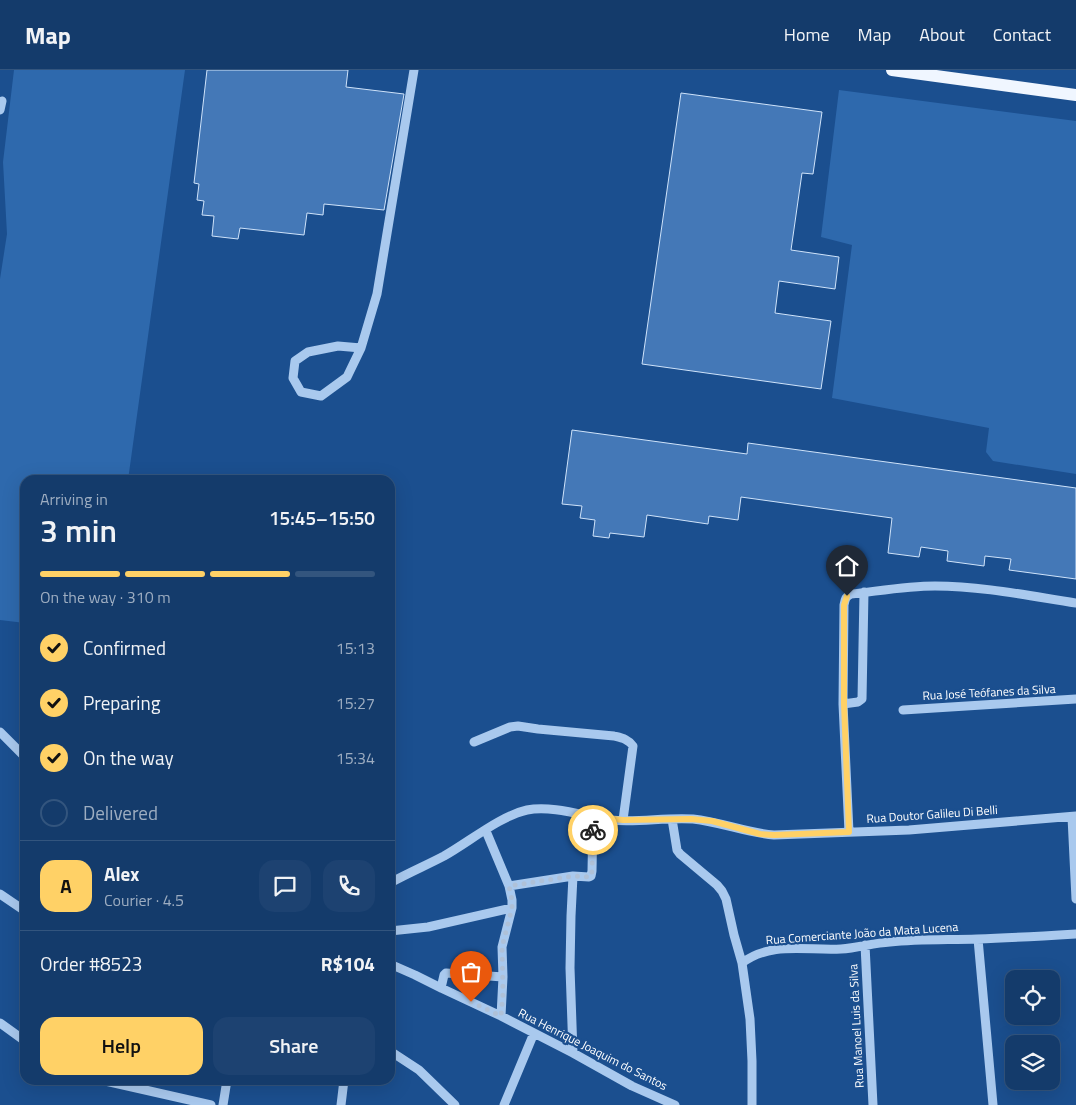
<!DOCTYPE html>
<meta charset="utf-8">
<style>
:root{--surface:#143b6b;--page:#1d4271;--text:#f1f3f6;--muted:#9dadc1;--line:#33557e;--accent:#ffd166}
body{margin:0;font-family:"Titillium Web",sans-serif;background:var(--page);color:var(--text);height:100vh;display:flex;flex-direction:column;font-size:19px;white-space:nowrap}
*{box-sizing:border-box;margin:0}
p{font-size:16px;color:var(--muted)}
.icon{flex:none;width:28px;height:28px;fill:none;stroke:currentColor;stroke-width:2;stroke-linecap:round;stroke-linejoin:round}
.map{position:relative;flex:1;overflow:hidden}
.drawer{position:absolute;left:20px;top:405px;width:375px;height:610px;display:flex;flex-direction:column;background:var(--surface);border-radius:15px;box-shadow:0 5px 20px #0002,0 0 0 1px var(--line)}
.drawer>*{flex:none}
.buttons{position:absolute;left:1005px;top:900px;display:grid;gap:10px}
.buttons a{display:grid;place-items:center;width:55px;height:55px;border-radius:10px;background:var(--surface);box-shadow:0 5px 20px #0002,0 0 0 1px var(--line);font-size:25px}
.pin{position:absolute;display:grid;place-items:center;width:42px;height:42px;color:#fff;margin:-51px -21px;border-radius:50% 50% 50% 0;rotate:-45deg;box-shadow:0 0 5px #0007}
.pin .icon{rotate:45deg}
.courier{position:absolute;display:grid;place-items:center;width:50px;height:50px;margin:-25px;border:4px solid #ffd166;border-radius:50%;background:#fff;color:#222;box-shadow:0 1px 6px #0007}
.head em{font-style:normal;font-weight:600}
.head div{display:flex;flex-direction:column-reverse}
.head{display:flex;align-items:center;justify-content:space-between;height:85px;padding:0 20px}
h1{font-size:32px;font-weight:600;line-height:38px}
.bar{display:grid;grid-template-columns:repeat(4,1fr);gap:8px 5px;align-content:center;height:60px;padding:0 20px}
.bar i{height:6px;border-radius:4px;background:var(--line)}
.bar .current{background:var(--accent)}
.bar p{grid-column:span 4}
.line{display:flex;align-items:center;gap:12px;padding:0 20px;border-top:1px solid var(--line)}
.line div{flex:1}
.round{display:grid;place-items:center;flex:none;width:52px;height:52px;border-radius:15px;background:var(--page)}
ol{padding:0 20px;list-style:none}
li{display:flex;align-items:center;gap:15px;height:55px}
li p{margin-inline-start:auto}
li .icon{padding:5px;border-radius:50%;background:var(--accent);color:#111;stroke-width:4}
li:last-child{color:var(--muted)}
li i{width:28px;height:28px;border:2px solid var(--line);border-radius:50%}
.cta{display:flex;gap:10px;margin-top:auto;padding:10px 20px}
.cta a{flex:1;height:58px;border-radius:15px;background:var(--accent);color:#111;font-size:20px;font-weight:600;line-height:58px;text-align:center}
.cta a+a{background:var(--page);color:var(--text)}
header{display:flex;align-items:center;gap:30px;box-sizing:border-box;height:70px;padding:0 25px;background:var(--surface);border-bottom:1px solid var(--line)}
header strong{font-size:24px}
nav{display:flex;gap:28px;margin-inline-start:auto;font-size:18px}
.map>svg:first-child{display:block}
</style>
<header>
<strong>Map</strong>
<nav><a>Home</a><a>Map</a><a>About</a><a>Contact</a></nav>
</header>
<div class="map">
<svg width="1076" height="1035" viewBox="0 0 1076 1035">
<rect width="100%" height="100%" fill="#1b4f8f"/>
<path fill="#2e69ad" d="M14,0H185L128,410H25V553L0,550V209L7,164L3,92Z
M839,20L1076,51V404L993,391L986,382L989,358L832,328L852,175L821,167Z"/>
<path fill="#4478b7" stroke="#cfe3fa" d="M207,0H348L346,17L404,24L384,140L324,134L323,145L307,143L304,165L240,158L238,169L212,166L214,146L202,145L204,131L197,130L199,114L194,113Z
M681,23L822,42L813,104L802,103L791,180L839,187L835,219L779,211L775,243L831,251L821,319L642,294Z
M572,360L747,384L748,373L1076,418V509L1009,500L1011,489L985,486L984,496L947,491L948,481L921,477L919,487L888,483L892,448L741,427L738,450L709,446L708,454L647,445L644,467L610,463L609,468L593,466L595,450L580,448L582,436L562,434Z"/>
<g fill="none" stroke-linecap="round" stroke-linejoin="round">
<path stroke="#a9c9ee" stroke-width="9" d="M0,40L2,31
M361,278L338,276L308,282L295,291L293,308L301,322L321,326L347,307L361,278L377,224L414,0
M843,634L858,632L862,629L864,522
M903,640L1076,629
M0,662L25,687
M474,672L510,657L518,656L538,659L614,666C622,668 628,669 633,676L623,750
M1072,747L1076,829
M672,749L677,780L680,784L717,815L722,821L726,829L734,865L742,893L750,949L752,991V1035
M486,761L509,816
M849,762L843,634L844,535C845,529 846,526 851,524C879,521 907,516 935,516C982,516 1030,526 1076,533
M573,806L571,846L570,898L573,983
M390,813C408,803 427,795 444,786C469,772 500,746 527,740C552,735 584,746 610,750C638,753 665,747 693,749C721,752 747,763 774,765L909,760L1076,746
M0,824L25,841
M390,861L428,857L512,838
M978,869L993,1035
M865,875L873,1035
M742,893C771,871 807,881 841,879C858,878 873,873 890,872C919,869 948,870 977,869C1010,868 1043,866 1076,864
M390,894L415,905L441,918L501,946L573,983L632,1016L675,1035
M503,907L502,877L512,838V830L509,816L573,806L589,807L591,806L592,801L593,747
M441,918L444,905L446,903L503,907L501,946
M0,953L25,971
M390,981L419,1000L455,1035
M101,1010L211,1035
M223,1035L227,1010
M341,1035L344,1010
M504,1035L534,963"/>
<path stroke="#f0f6ff" stroke-width="12" d="M892,0L1076,25"/>
</g>
<g fill="none" stroke-linecap="round" stroke-linejoin="round">
<path stroke="#afc1d8" stroke-width="5" stroke-dasharray="0 9" d="M471,932L501,946L503,923L502,877L512,838V830L509,816L573,806L589,807L591,806L592,801L593,760"/>
<path stroke="#ffd166" stroke-width="6" d="M593,760V747L623,750L691,749L712,751L760,764L774,765L849,762L844,634V535L847,526"/>
</g>
<g text-anchor="middle" dominant-baseline="central" stroke-width="4.5" stroke-linejoin="round" paint-order="stroke">
<g font-size="12" fill="#fff" stroke="#1b4f8f">
<text transform="translate(989 622) rotate(-3)">Rua José Teófanes da Silva</text>
<text transform="translate(932 744) rotate(-4)">Rua Doutor Galileu Di Belli</text>
<text transform="translate(862 863) rotate(-4)">Rua Comerciante João da Mata Lucena</text>
<text transform="translate(856 956) rotate(-93)">Rua Manoel Luis da Silva</text>
<text transform="translate(593 979) rotate(27)">Rua Henrique Joaquim do Santos</text>
</g>
</g>
</svg>
<div class="buttons">
<a><svg class="icon" aria-label="locate" viewBox="0 0 24 24"><circle cx="12" cy="12" r="6"/><path d="M12 2v4M12 18v4M2 12h4M18 12h4"/></svg></a>
<a><svg class="icon" aria-label="layers" viewBox="0 0 24 24"><path d="M12 4l9 5-9 5-9-5zM3 14l9 5 9-5"/></svg></a>
</div>
<div class="pin" style="left:471px;top:932px;background:#ea580c"><svg class="icon" aria-label="bag" viewBox="0 0 24 24"><path d="M5 8h14l-1 12H6zM9 8a3 3 0 0 1 6 0"/></svg></div>
<div class="pin" style="left:847px;top:526px;background:#1f2937"><svg class="icon" aria-label="home" viewBox="0 0 24 24"><path d="M3 11l9-7 9 7M6 9v11h12V9"/></svg></div>
<div class="courier" style="left:593px;top:760px"><svg class="icon" aria-label="bike" viewBox="0 0 24 24"><circle cx="6" cy="16" r="4"/><circle cx="18" cy="16" r="4"/><path d="M6 16l4-8h5l3 8M10 8l3 8H6M13 5h3"/></svg></div>
<section class="drawer">
<div class="head"><div><h1>3 min</h1><p>Arriving in</p></div><em>15:45–15:50</em></div>
<div class="bar"><i class="current"></i><i class="current"></i><i class="current"></i><i></i><p>On the way · 310 m</p></div>
<ol>
<li><svg class="icon" aria-label="check" viewBox="0 0 24 24"><path d="M5 12l5 5 9-10"/></svg>Confirmed<p>15:13</p></li>
<li><svg class="icon" aria-label="check" viewBox="0 0 24 24"><path d="M5 12l5 5 9-10"/></svg>Preparing<p>15:27</p></li>
<li><svg class="icon" aria-label="check" viewBox="0 0 24 24"><path d="M5 12l5 5 9-10"/></svg>On the way<p>15:34</p></li>
<li><i></i>Delivered</li>
</ol>
<div class="line" style="height:90px"><b class="round" style="background:var(--accent);color:#111">A</b><div><b>Alex</b><p>Courier · 4.5</p></div><a class="round"><svg class="icon" aria-label="chat" viewBox="0 0 24 24"><path d="M4 5h16v11H9l-5 4z"/></svg></a><a class="round"><svg class="icon" aria-label="phone" viewBox="0 0 24 24"><path d="M5 4h4l2 5-3 2q2 4 5 5l2-3 5 2v4C11 20 4 13 5 4z"/></svg></a></div>
<div class="line" style="height:65px"><div>Order #8523</div><b>R$104</b></div>
<div class="cta"><a>Help</a><a>Share</a></div>
</section>
</div>
